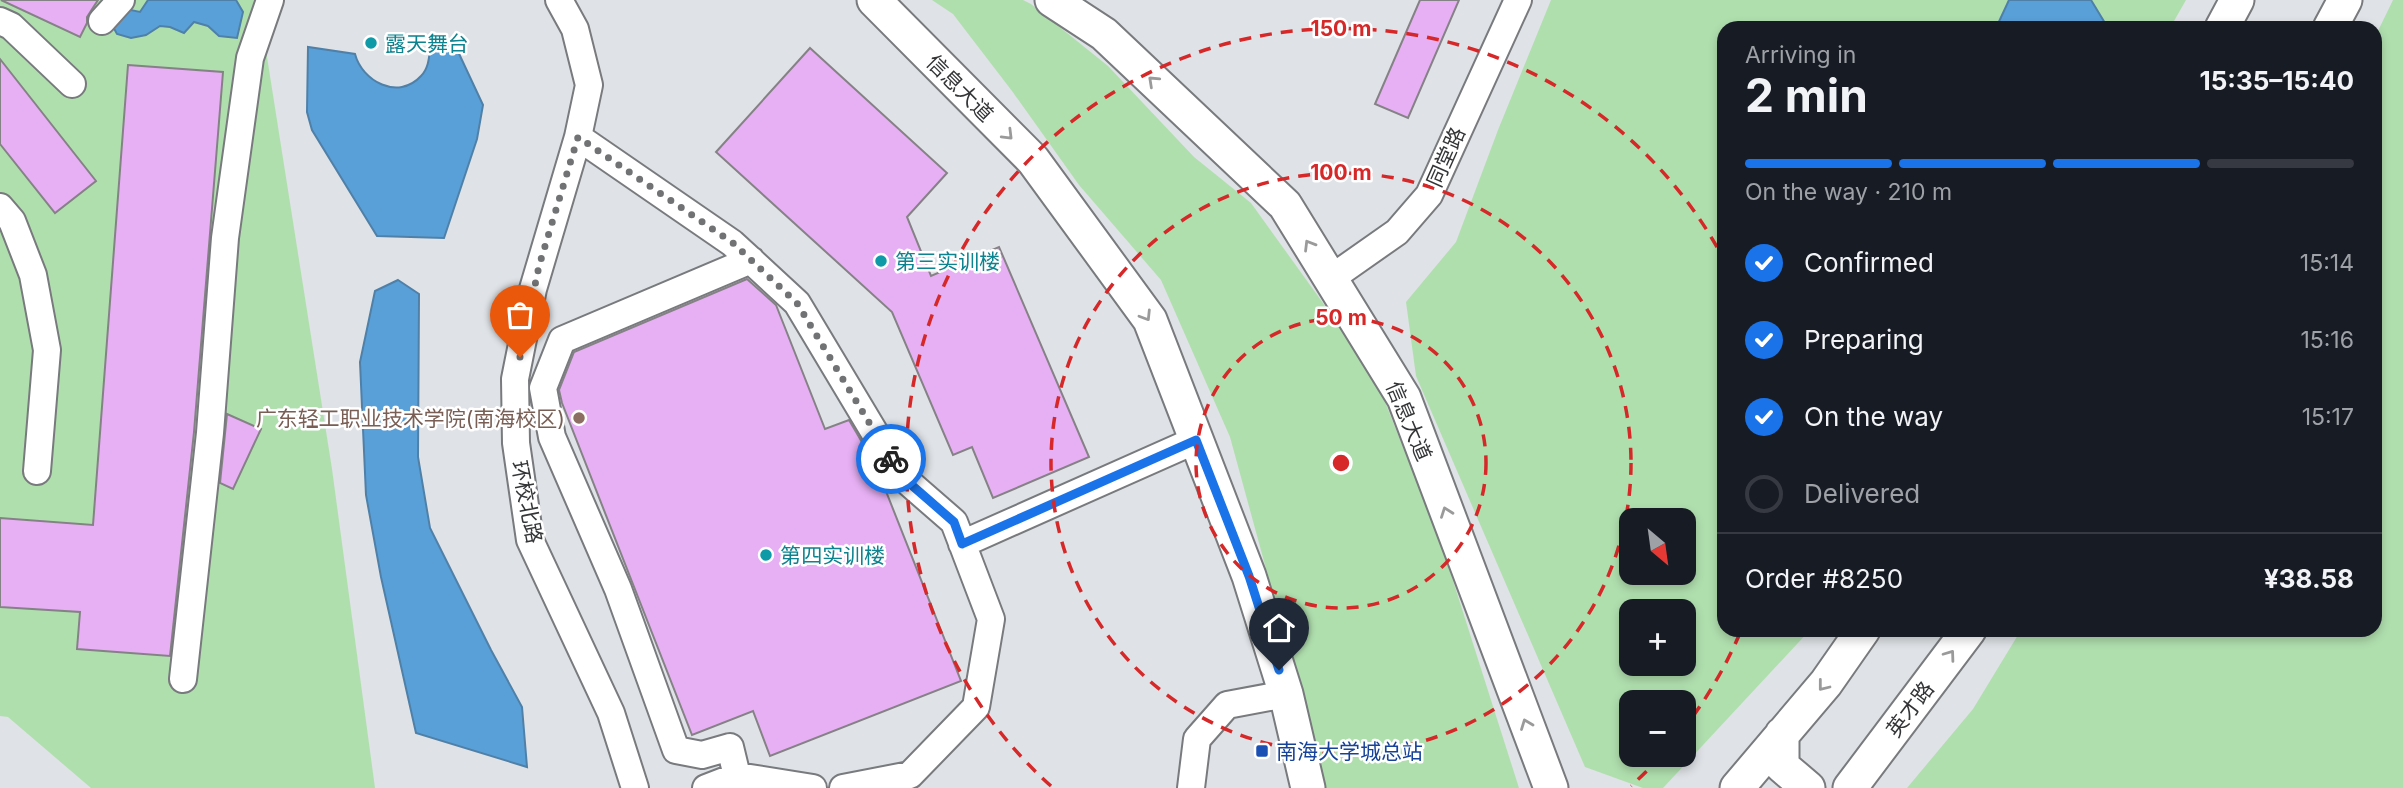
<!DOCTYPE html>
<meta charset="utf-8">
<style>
:root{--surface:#171b24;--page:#242831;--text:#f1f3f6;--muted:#9ea1a6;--line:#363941;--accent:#1a73e8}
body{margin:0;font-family:Inter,"Noto Sans SC",sans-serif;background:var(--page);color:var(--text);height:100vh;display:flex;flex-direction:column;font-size:26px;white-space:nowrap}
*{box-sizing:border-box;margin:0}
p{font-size:23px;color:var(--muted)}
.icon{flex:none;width:38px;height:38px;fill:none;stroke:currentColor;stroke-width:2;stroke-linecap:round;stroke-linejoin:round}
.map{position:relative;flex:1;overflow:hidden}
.side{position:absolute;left:1717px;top:21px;width:665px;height:616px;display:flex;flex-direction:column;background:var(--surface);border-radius:21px;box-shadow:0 4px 10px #0003}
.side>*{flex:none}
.needle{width:46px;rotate:151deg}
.fabs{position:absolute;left:1619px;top:508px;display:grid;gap:14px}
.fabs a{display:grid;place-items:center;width:77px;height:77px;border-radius:14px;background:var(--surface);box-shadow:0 4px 10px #0003;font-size:35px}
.pin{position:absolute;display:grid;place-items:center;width:60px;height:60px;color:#fff;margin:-72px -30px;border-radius:50% 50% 50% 0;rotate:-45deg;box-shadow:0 0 7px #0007}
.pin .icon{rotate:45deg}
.courier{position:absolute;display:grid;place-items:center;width:70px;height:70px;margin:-35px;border:5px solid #1a73e8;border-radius:50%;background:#fff;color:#222;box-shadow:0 2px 9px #0007}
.overview em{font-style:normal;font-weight:700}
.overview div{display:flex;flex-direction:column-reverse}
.overview{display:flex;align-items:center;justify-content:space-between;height:119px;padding:0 28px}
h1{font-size:46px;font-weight:700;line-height:52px}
.bar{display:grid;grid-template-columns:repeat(4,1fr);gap:10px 7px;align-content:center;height:84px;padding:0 28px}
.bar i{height:9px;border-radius:5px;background:var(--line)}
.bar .on{background:var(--accent)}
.bar p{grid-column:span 4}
.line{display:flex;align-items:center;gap:18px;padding:0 28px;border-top:2px solid var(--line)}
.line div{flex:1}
ol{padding:0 28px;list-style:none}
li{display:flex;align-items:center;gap:21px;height:77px}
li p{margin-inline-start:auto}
li .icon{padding:7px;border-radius:50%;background:var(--accent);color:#fff;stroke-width:4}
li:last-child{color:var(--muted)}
li i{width:38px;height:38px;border:4px solid var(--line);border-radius:50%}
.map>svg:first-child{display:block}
</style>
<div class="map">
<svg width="2403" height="788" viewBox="0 0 2403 788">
<rect width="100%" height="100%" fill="#dfe2e6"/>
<path fill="#b0dfae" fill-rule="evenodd" d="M0,0H258L332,469L375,788H91L8,717L0,716Z
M932,0H1023L1031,4L1108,66L1194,157L1251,203L1374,374L1441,543L1519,788H1326L1230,437L1161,280L1079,185L1012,91L953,14Z
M1551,0H2186L2170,28H1724V630H1810L1663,788H1643L1585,767L1416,376L1406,302L1456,242L1498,130ZM1631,520H1684V572H1631ZM1631,611H1684V663H1631ZM1631,702H1684V754H1631Z
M2393,0H2403V788H1907L1973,709L2021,630H2375V37Z"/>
<path fill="#5aa0d8" stroke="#4f80a8" stroke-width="2" d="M148,0H236L243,12L237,38L219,36L208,26L194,22L184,33L170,27L160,26L146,35L131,38L117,34L112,25L126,9L140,12Z
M2009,0H2091L2108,28H1996Z
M454,43L483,105L477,139L444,238L377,236L312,130L307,112L308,47L355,54C362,81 398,101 421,76C428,69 429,59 430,50Z
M398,280L419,294L418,457L430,528L491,650L522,707L527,767L416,733L381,577L366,495L360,362L375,291Z"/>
<path fill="#e7b0f4" stroke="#858286" stroke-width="2" d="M1,0H98L87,17V23L80,37Z
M1420,0H1459L1408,118L1375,104Z
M810,48L947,173L907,217L931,276L999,247L1089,457L993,498L972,447L953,455L892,312L716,152Z
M0,59L96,181L55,213L0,144Z
M128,65L223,72L194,432L170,656L77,649L80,612L0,607V518L93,525Z
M747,279L776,305L825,429L849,420L876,466L961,681L770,756L753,711L692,735L562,403L559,390L574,352Z
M227,414L261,429L233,489L220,483Z"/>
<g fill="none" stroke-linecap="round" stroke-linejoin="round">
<g stroke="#787a7d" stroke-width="30">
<path id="minor" d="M559,0L575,29L589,85L578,137L533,289L515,379L516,443L530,540L611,713L635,788
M0,21L11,26L72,84
M102,21L121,0
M578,137L732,243L797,303L900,475L954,522L991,619L976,707L910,775L843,788
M0,207L12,221L33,275L47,350L37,471
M1330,279L1397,232L1429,195L1518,0
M962,544L1196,440
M183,679L210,433L225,238L250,58L270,0
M737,776L730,747L702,755L676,750L618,589L552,437L543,388L562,340L751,260
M706,788L737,776L813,788
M1191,788L1197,739L1227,705L1286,694"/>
</g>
<g stroke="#787a7d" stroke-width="37">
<path id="major" d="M874,0L1033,160L1150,320L1249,576L1286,694L1308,788
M1052,0L1104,34L1285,205L1404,398L1551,788
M2222,28L2237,0
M2330,28L2345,0
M1782,734V766L1808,788
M1737,788L1826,683L1863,630
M1850,788L1969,630"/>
</g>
<use href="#minor" stroke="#fff" stroke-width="26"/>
<use href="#major" stroke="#fff" stroke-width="33"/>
</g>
<defs><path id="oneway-chevron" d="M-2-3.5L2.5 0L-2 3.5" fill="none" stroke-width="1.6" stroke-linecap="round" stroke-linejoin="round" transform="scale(1.75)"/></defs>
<g stroke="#9a9a9b">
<use href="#oneway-chevron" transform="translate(1153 81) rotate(-137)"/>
<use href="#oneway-chevron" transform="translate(1008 135) rotate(45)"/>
<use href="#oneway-chevron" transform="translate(1309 245) rotate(-121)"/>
<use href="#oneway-chevron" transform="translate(1146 316) rotate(58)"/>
<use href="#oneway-chevron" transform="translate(1446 512) rotate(-110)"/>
<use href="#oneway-chevron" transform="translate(1950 655) rotate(-54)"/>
<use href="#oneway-chevron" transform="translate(1823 686) rotate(128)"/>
<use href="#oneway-chevron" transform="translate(1526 724) rotate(-111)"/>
</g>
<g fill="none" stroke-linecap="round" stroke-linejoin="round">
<path stroke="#707274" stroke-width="7" stroke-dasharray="0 12.6" d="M520,357L539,266L578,137L733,243L797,303L891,459"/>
<path stroke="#1a73e8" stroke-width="9" d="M891,459L900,475L954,522L962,544L1196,440L1249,576L1279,670"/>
</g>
<g fill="none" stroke="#d62828" stroke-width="3.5" stroke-dasharray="12 9">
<circle cx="1341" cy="463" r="145"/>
<circle cx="1341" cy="463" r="290"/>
<path d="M1740 633A434 434 0 0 1 1685 727M1661 756A434 434 0 0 1 1631 786M1051 786A434 434 0 1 1 1722 256"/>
</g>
<g fill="#0f9aa8" stroke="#fff" stroke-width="2.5">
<circle cx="371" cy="43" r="7"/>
<circle cx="881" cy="261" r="7"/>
<circle cx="766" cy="555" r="7"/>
</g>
<circle fill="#8d6e63" stroke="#fff" stroke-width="2.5" cx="579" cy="418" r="7"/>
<rect fill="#1a4fb4" stroke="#fff" stroke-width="2.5" x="1255" y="744" width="14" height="14" rx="3.5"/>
<g text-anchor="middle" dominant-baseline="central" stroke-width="5" stroke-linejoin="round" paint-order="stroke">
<g font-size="21" fill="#0d838f" stroke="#fff" text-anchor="start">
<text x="385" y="43">露天舞台</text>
<text x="895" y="261">第三实训楼</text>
<text x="780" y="555">第四实训楼</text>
</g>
<g font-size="21" fill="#343537" stroke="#fff">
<text transform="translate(960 88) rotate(45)">信息大道</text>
<text transform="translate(1446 157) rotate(-66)">同堂路</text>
<text transform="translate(1409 421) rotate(67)">信息大道</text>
<text transform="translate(527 502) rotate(79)">环校北路</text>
<text transform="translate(1910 709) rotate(-53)">英才路</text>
</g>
<g font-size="21" fill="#785e54" stroke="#fff" text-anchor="end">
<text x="565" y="418">广东轻工职业技术学院(南海校区)</text>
</g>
<g font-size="21" fill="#164399" stroke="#fff" text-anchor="start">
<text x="1276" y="751">南海大学城总站</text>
</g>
</g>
<circle cx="1341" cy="463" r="10" fill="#d62828" stroke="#fff" stroke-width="3.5"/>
<g font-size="21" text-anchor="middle" font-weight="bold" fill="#d62828" stroke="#fff" stroke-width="5" stroke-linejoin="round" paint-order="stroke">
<text x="1341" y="36">150 m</text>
<text x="1341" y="180">100 m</text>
<text x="1341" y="325">50 m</text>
</g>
</svg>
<div class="fabs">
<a><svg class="needle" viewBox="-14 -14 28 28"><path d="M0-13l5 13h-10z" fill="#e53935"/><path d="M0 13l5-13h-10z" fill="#9ea1a6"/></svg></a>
<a>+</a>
<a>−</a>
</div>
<div class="pin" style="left:520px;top:357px;background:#ea580c"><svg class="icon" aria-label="bag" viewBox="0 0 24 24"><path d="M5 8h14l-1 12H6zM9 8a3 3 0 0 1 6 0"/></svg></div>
<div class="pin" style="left:1279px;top:670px;background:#1f2937"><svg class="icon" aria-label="home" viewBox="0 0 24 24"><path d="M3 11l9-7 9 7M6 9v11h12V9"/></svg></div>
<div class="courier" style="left:891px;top:459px"><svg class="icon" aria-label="bike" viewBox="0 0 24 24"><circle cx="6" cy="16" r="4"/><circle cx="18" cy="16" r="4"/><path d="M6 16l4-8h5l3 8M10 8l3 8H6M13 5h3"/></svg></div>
<section class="side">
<div class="overview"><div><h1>2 min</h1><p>Arriving in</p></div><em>15:35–15:40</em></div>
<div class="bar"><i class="on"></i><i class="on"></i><i class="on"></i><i></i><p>On the way · 210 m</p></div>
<ol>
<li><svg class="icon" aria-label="check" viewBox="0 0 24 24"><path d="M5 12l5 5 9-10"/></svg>Confirmed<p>15:14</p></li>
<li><svg class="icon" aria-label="check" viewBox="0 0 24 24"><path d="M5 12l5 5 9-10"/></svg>Preparing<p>15:16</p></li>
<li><svg class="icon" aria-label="check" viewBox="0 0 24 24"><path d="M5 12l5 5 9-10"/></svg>On the way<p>15:17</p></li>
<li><i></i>Delivered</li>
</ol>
<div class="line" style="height:91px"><div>Order #8250</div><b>¥38.58</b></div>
</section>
</div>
